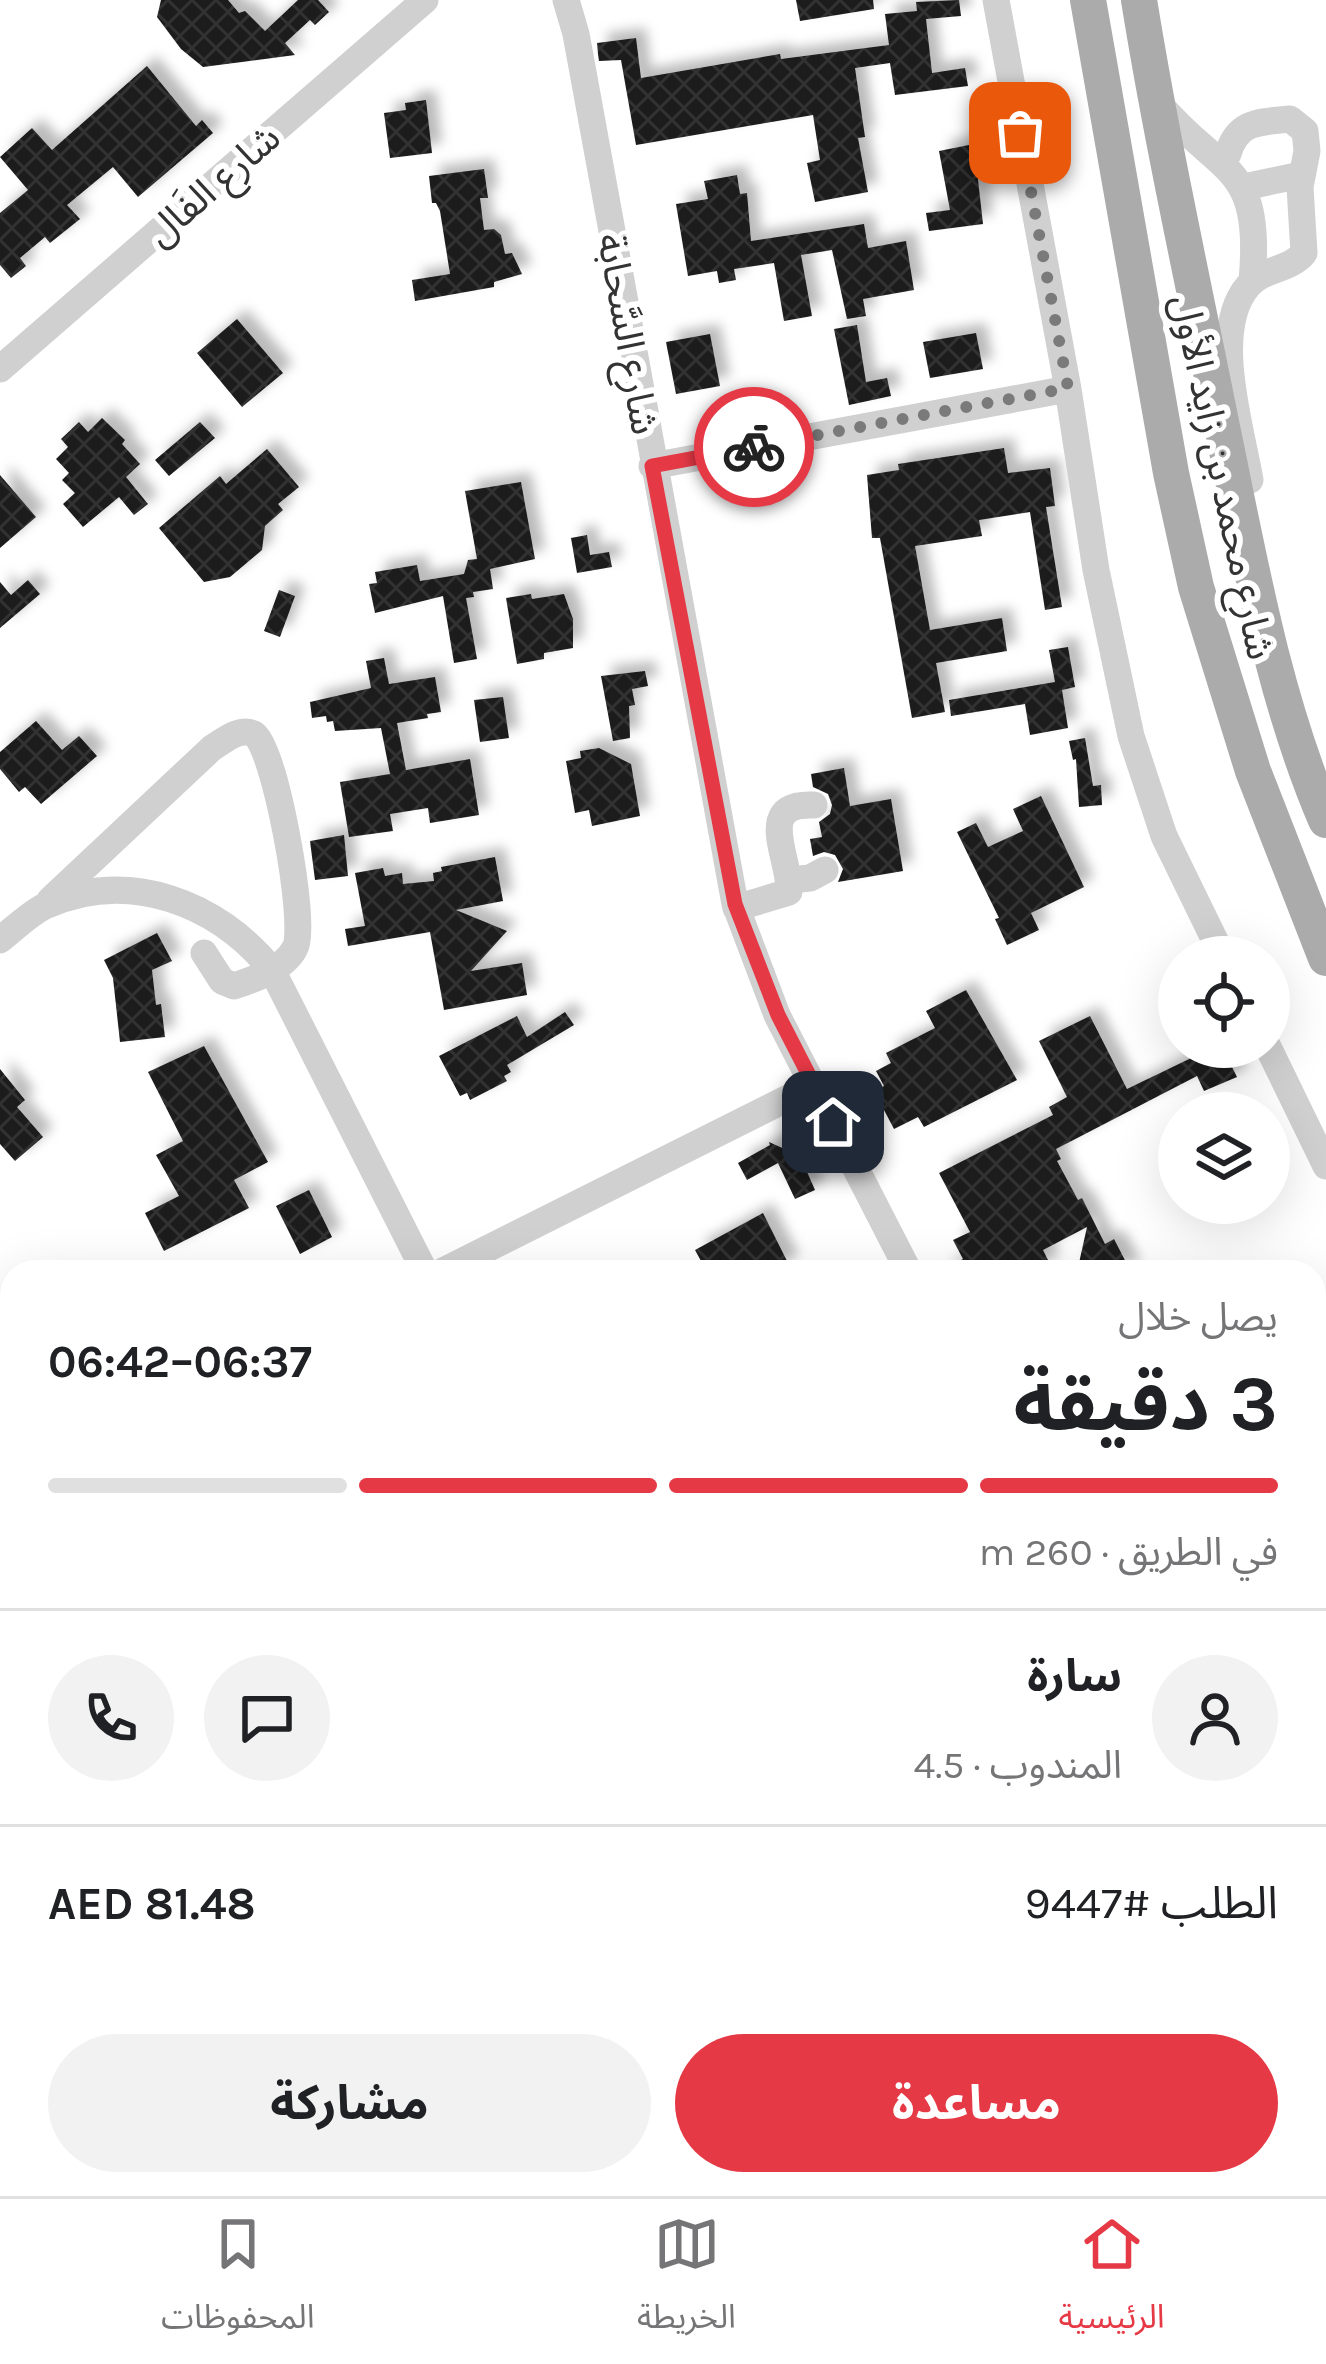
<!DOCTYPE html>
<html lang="ar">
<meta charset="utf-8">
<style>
:root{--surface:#fff;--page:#f2f2f2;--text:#202124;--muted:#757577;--line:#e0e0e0;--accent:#e63946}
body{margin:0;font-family:Karla,"Noto Sans Arabic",sans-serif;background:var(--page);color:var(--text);direction:rtl;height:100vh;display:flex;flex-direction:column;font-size:45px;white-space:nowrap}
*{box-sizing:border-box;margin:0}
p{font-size:39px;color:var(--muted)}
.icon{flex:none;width:66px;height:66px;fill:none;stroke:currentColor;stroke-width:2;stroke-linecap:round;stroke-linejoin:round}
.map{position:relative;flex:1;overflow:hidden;direction:ltr}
.sheet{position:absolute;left:0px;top:1260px;width:1326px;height:936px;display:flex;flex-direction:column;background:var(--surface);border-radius:36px 36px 0 0;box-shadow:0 12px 48px #0002;direction:rtl}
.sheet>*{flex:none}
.buttons{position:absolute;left:1158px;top:936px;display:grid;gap:24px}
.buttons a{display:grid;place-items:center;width:132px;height:132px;border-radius:50%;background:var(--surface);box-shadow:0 12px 48px #0002;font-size:60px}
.pin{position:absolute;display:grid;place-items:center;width:102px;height:102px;color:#fff;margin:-51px;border-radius:24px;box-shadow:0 6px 18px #0006}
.courier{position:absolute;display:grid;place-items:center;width:120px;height:120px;margin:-60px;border:9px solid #e63946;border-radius:50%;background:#fff;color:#222;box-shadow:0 3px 15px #0007}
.headline em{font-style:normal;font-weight:700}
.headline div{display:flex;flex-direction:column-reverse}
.headline{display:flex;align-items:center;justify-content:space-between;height:204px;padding:0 48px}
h1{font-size:78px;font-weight:700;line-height:90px}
.bar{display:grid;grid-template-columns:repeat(4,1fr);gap:18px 12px;align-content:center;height:144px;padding:0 48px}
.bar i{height:15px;border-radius:9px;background:var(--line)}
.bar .active{background:var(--accent)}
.bar p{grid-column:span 4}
.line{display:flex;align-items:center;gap:30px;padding:0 48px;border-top:3px solid var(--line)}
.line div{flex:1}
.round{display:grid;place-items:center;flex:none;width:126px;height:126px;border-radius:63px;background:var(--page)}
.primary-button{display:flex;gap:24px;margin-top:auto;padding:24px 48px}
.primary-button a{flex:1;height:138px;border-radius:72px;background:var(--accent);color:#fff;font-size:48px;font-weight:700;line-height:138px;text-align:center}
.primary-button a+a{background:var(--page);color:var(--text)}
.menu{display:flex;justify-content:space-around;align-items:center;height:168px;border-top:3px solid var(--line);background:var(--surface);font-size:33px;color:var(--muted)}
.menu a{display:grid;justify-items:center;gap:6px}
.menu .active{color:var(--accent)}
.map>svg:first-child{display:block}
</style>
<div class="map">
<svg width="1326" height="2196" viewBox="0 0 1326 2196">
<defs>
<pattern id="building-cross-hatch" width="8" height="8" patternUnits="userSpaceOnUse" patternTransform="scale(3)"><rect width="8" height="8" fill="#1a1a1a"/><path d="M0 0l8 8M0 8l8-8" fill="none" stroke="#333"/></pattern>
<filter id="shadow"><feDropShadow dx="10" dy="-10" stdDeviation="6" flood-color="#0004"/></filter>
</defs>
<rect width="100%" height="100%" fill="#fff"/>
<path fill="url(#building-cross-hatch)" filter="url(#shadow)" d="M161,0H228L239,13L245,11L265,31L298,0H318L329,12L315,25L310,20L285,43L295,55L203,67L181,49L157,17Z
M796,0H873L874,9L800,21Z
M959,0L961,16L926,19L932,73L965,68L968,86L895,95L890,63L855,68L865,137L858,138L868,192L815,202L807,163L820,160L813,115L636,145L621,60L599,61L598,54L597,43L636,38L641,78L780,54L781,59L889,45L885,14L917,11L916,2Z
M147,66L196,126L202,120L213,133L138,197L113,167L67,205L80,219L50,243L45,237L20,258L26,266L11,278L0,265V213L28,190L0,157L32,128L52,150Z
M426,100L432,153L390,158L384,113L406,110L405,103Z
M974,144L983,224L929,231L926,213L950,210L939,151Z
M484,169L488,198H480L484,230L494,229L501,235L505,254L512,253L522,274L494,282V287L415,301L412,280L450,274L440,211L436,203H432L429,176Z
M737,175L740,194L747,193L751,241L864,224L868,248L906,241L914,290L863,299L866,316L847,319L832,250L801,255L812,316L784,321L774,263L734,269L736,280L719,283L717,271L688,276L676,204L708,199L704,181Z
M237,319L283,373L242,407L197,353Z
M857,325L866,382L887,378L891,396L849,405L834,329Z
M976,333L983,369L930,378L923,342Z
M710,334L720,386L676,394L666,342Z
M102,418L125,440L122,444L140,464L126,477L148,504L134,515L119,497L83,527L63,504L75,493L62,480L69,473L56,459L68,447L61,439L79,422L88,432Z
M200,422L215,438L169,476L155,460Z
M1004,448L1008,473L1050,468L1055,506L1046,507L1062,607L1045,610L1030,512L979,520L982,536L915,546L930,630L1002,618L1007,651L936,663L945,712L912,718L880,538H872L867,475L899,470L898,464Z
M267,449L299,487L278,504L283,510L265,526L262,550L230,577L204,582L159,528L220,476L226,484Z
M0,475L36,517L0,548Z
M521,482L535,559L490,569L493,589L473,592L474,597L466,598L477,659L454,663L443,596L375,613L369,584L377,583L375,572L417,565L420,581L464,574L468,560L477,559L465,491Z
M587,535L590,555L609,552L612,567L577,573L571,538Z
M28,580L40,594L0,628V582L11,595Z
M279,590L295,596L280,637L264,631Z
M531,594L532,599L564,594L573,619V648L544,653V659L517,664L506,598Z
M1068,647L1075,687L1062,690L1068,728L1030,735L1025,704L951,716L949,700L1055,682L1049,650Z
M384,658L389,684L435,677L441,712L427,714L428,718L397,723L406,770L470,759L479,815L430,823L428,808L390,814L393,831L349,837L340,782L390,774L381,728L335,731L333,721L327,722L326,716L312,718L310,702L371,688L366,661Z
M645,671L648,686L632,689L635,705L629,706L630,738L613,741L601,676Z
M503,697L509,738L480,742L474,700Z
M36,721L62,750L79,736L97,756L41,804L25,787L19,792L0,769V752Z
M1085,738L1093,786L1101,785L1102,805L1079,807L1076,759L1073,760L1069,741Z
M599,748L631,764L640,816L592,826L589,810L575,813L566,761L581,758L580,751Z
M844,768L850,806L891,799L903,871L838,882L843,869L835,855L824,852L813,856L810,839L822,837L819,822L830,814L832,805L828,794L813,787L811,774Z
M1041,796L1084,887L1031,913L1039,930L1007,945L995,919L999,918L957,832L976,823L988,847L1023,831L1013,809Z
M344,835L348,876L315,880L310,841Z
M495,857L503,901L456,910L507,931L471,971L522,963L527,995L444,1010L430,932L348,946L345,929L365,926L355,873L383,868L385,876L402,873L403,884L434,881L433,873L442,871L441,867Z
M157,933L172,961L152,970L156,1005L161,1004L165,1037L120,1042L113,978L104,960Z
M966,990L1017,1080L924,1127L918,1117L894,1129L874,1091L884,1086L876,1071L891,1063L886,1053L935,1028L926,1011Z
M565,1012L574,1025L507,1065L511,1072L504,1076L507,1081L470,1100L467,1093L460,1096L439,1056L517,1016L527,1037Z
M1090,1016L1127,1089L1214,1047H1222L1237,1077L1204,1091L1197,1076L1056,1149L1061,1159L1057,1161L1078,1200L1082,1198L1105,1244L1114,1239L1131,1272H1077L1087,1227L1043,1250L1050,1264L1035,1272H939L963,1259L953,1240L970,1232L939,1173L1053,1115L1049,1107L1067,1097L1039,1041Z
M204,1046L268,1162L234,1180L249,1208L164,1251L145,1213L179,1196L156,1155L183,1141L148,1072Z
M0,1069L25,1100L17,1107L43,1137L15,1161L0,1144Z
M769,1142L800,1156L815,1190L795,1199L778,1163L747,1180L738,1163L770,1145Z
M309,1190L332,1237L300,1254L276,1206Z
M763,1213L789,1265L774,1272H707L695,1250Z"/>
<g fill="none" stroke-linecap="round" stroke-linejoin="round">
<path stroke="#d0d0d0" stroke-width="27" d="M566,0L576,34L735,904L777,1015L909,1272
M996,0L1068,389L1096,570L1131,736L1164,836L1223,957
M1157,101C1220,177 1263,161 1252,281
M1219,158L1228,154C1237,121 1259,122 1290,119L1305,131L1307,151L1300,187L1304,253C1289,271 1263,268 1248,286C1210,330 1241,427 1250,480
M1244,187L1301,175
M0,369L425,0
M652,466L1068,389
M790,880L810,878L825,870
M50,900L212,748C225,740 239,727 254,734C274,744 308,926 295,948C284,969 255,979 234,986L222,981L204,953
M736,908L789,892C791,859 753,802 814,805
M0,940C14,929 29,914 45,906C129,868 218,903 272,970L425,1272
M1268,1047L1326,1166
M441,1272L814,1085
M0,1513L12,1509
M0,2062L12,2052
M1314,2150L1326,2139
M486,2184L496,2196
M1047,2184L1057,2196
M869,2196L883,2184
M1261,2196L1274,2184"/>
<path stroke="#ababab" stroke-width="36" d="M1088,0L1171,473L1196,587L1253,771L1326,958
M1139,0C1162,142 1193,282 1221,422C1249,556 1272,694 1326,820"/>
</g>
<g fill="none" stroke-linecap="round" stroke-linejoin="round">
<path stroke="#7a7a7a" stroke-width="12" stroke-dasharray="0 21.6" d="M754,447L1068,388L1020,133"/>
<path stroke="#e63946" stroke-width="15" d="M754,447L652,466L735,904L778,1015L833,1122"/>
</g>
<g text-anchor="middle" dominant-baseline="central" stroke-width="12" stroke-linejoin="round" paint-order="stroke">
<g font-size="39" fill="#333" stroke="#fff">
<text transform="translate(213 185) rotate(-41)">شارع الفَال</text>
<text transform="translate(628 334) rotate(80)">شارع السَّحابة</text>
<text transform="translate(1223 477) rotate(78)">شارع محمد بن زايد الأول</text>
</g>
</g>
</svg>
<div class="buttons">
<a><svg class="icon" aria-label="locate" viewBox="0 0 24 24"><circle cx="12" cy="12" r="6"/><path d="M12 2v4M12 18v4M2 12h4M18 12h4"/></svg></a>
<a><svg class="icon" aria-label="layers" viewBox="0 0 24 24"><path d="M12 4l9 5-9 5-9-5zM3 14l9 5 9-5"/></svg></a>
</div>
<div class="pin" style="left:1020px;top:133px;background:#ea580c"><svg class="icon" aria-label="bag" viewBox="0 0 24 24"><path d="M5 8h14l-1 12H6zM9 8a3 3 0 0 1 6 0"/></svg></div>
<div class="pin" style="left:833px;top:1122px;background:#1f2937"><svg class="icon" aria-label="home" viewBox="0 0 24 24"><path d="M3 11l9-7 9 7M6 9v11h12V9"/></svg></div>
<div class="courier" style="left:754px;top:447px"><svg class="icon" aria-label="bike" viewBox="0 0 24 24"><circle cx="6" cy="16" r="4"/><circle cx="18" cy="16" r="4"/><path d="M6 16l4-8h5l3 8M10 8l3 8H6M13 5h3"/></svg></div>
<section class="sheet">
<div class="headline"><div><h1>3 دقيقة</h1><p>يصل خلال</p></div><em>06:37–06:42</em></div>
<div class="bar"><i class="active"></i><i class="active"></i><i class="active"></i><i></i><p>في الطريق · 260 m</p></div>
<div class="line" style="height:216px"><a class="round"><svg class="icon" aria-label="person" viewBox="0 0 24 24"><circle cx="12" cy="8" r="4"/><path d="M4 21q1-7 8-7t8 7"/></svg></a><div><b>سارة</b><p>المندوب · 4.5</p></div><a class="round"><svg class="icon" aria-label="chat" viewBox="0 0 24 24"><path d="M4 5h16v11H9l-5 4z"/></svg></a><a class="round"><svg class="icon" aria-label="phone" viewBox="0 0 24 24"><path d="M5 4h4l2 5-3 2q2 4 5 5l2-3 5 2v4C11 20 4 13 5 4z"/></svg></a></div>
<div class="line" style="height:156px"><div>الطلب #9447</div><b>AED 81.48</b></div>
<div class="primary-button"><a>مساعدة</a><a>مشاركة</a></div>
</section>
</div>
<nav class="menu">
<a class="active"><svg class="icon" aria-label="home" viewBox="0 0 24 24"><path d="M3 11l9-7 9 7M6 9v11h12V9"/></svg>الرئيسية</a>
<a><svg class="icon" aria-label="map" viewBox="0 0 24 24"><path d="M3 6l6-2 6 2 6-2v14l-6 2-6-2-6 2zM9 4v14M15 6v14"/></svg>الخريطة</a>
<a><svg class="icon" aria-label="saved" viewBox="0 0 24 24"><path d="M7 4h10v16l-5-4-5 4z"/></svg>المحفوظات</a>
</nav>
